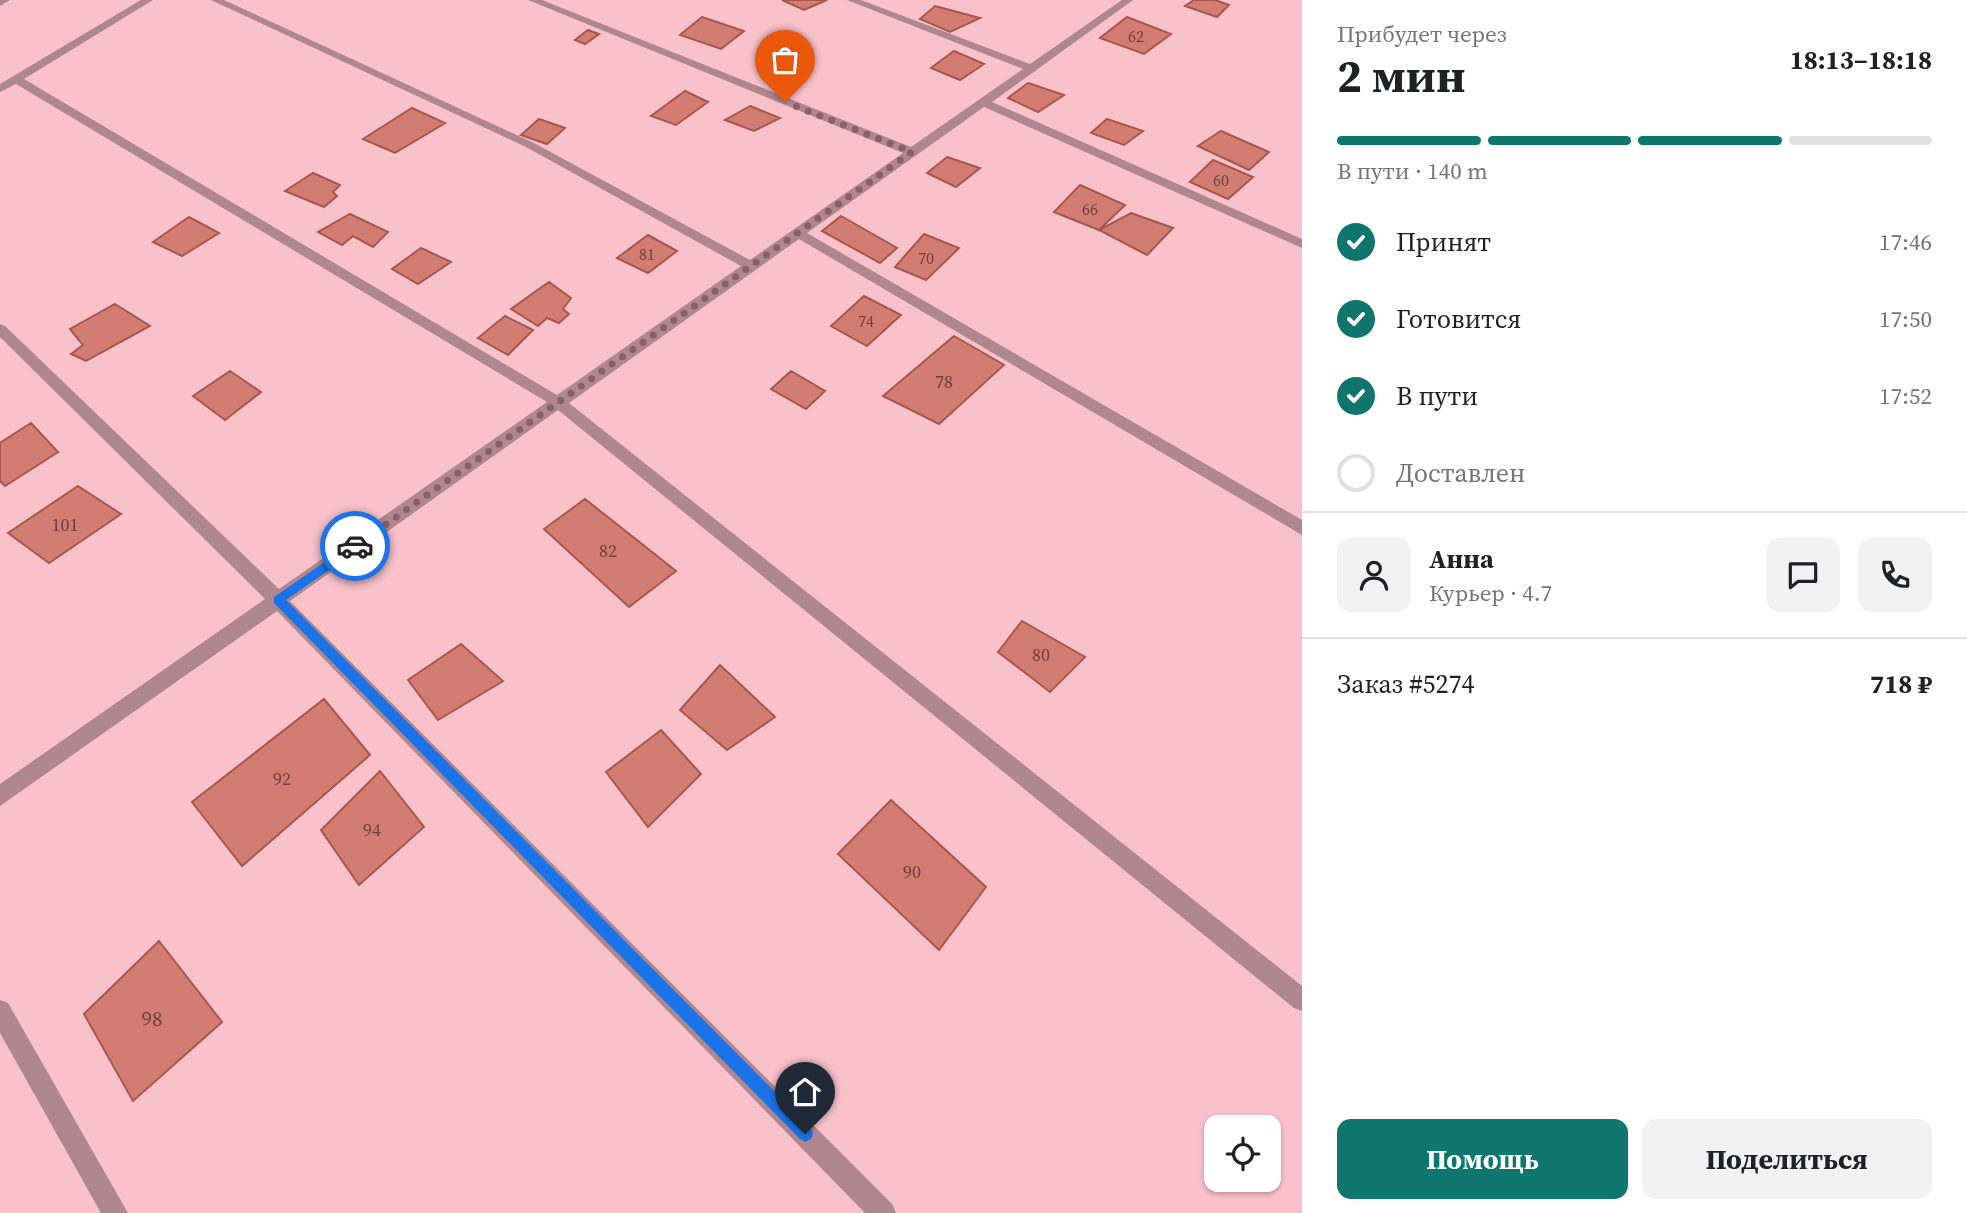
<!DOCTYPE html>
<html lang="ru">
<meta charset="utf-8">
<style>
:root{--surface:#fff;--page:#f2f2f2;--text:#202124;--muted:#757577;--line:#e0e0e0;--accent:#0f766e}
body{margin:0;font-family:"Source Serif 4",serif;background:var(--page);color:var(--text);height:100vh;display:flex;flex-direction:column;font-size:26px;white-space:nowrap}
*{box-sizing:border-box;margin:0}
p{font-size:23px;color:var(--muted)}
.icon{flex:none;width:38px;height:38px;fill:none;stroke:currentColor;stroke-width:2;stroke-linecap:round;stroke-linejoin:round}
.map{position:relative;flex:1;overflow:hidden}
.side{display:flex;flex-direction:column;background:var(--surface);width:665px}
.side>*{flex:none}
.controls{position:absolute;left:1204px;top:1115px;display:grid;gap:14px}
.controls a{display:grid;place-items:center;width:77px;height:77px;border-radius:14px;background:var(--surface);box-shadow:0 2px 5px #0004;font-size:35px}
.pin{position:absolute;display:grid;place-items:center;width:60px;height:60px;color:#fff;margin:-72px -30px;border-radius:50% 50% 50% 0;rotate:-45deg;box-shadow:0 0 7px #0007}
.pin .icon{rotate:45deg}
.courier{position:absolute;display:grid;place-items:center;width:70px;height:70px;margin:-35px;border:5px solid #1a73e8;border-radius:50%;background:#fff;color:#222;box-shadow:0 2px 9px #0007}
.headline em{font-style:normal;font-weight:700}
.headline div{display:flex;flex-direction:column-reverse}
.headline{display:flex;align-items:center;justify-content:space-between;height:119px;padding:0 35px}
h1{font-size:46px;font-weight:700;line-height:52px}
.bar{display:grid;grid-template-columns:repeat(4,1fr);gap:10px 7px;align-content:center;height:84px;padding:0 35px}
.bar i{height:9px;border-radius:5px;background:var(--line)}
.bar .selected{background:var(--accent)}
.bar p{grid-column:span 4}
.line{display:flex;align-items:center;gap:18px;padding:0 35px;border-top:2px solid var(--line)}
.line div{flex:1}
.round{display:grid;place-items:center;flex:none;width:74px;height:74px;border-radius:14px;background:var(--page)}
ol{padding:0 35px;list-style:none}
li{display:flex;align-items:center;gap:21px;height:77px}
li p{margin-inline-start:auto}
li .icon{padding:7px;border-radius:50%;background:var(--accent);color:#fff;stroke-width:4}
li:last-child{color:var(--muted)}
li i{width:38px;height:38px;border:4px solid var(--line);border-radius:50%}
.button{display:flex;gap:14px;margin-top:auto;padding:14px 35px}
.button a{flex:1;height:80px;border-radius:14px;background:var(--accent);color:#fff;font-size:28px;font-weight:700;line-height:80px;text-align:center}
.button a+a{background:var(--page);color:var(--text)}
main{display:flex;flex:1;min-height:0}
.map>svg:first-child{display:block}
</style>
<main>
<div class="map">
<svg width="1302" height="1213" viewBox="0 0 1302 1213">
<rect width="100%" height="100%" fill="#f9c1ca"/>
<path fill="#d37d72" stroke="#a9574e" stroke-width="2" d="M782,0H827L804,10Z
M1194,0H1215L1229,5L1217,17L1185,6Z
M935,6L980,18L950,32L920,19Z
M702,17L744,31L721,49L680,35Z
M1127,17L1171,34L1144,54L1100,38Z
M588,30L599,34L585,44L575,40Z
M954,51L984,64L960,80L931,68Z
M1028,83L1064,95L1038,112L1008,98Z
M685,91L708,102L676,125L651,116Z
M750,106L780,118L754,131L725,120Z
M412,108L445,123L395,153L363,139Z
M539,119L565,128L547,144L521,135Z
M1107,119L1143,131L1124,145L1091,133Z
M1221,131L1269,152L1249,170L1198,146Z
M947,157L980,168L956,187L927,173Z
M1213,160L1253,177L1228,199L1190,182Z
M313,173L340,185L333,192L337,196L324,207L285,191Z
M1080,185L1125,205L1099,230L1054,212Z
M1131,213L1173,228L1147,255L1099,230Z
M350,214L388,232L373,247L353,236L342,245L318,232Z
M841,216L897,248L880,263L822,231Z
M189,217L219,233L182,256L153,242Z
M924,234L959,248L926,280L895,267Z
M648,235L677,251L648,273L617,258Z
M421,248L451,262L418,284L392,269Z
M549,282L571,298L563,309L569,314L559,323L547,318L538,326L511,309Z
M864,296L901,315L867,346L831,326Z
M115,304L150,326L86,361L71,354L83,345L70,329Z
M505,316L533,330L508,355L478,338Z
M954,336L1004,365L939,424L883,396Z
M230,371L261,392L225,420L193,396Z
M791,371L825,391L806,409L771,389Z
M31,423L58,452L5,486L0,481V443Z
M78,486L121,514L49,563L8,533Z
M585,499L676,571L629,607L544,529Z
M1022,621L1085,657L1050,692L998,652Z
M461,644L503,681L438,720L408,680Z
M720,665L775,717L727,750L680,710Z
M324,699L370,755L242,866L192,802Z
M661,730L701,774L648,827L606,772Z
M380,771L424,827L359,885L321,830Z
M891,800L986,887L939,950L838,854Z
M159,941L222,1022L133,1101L84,1014Z"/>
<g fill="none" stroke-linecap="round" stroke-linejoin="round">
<path fill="#af888e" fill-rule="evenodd" d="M0,0H10L0,6Z
M141,0H153L24,79L557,395L741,266L526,147L211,0H224L534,143L750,260L903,153L528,0H542L911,147L1023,69L847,0H861L1030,64L1122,0H1133L992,102L1302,239V248L984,107L807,233L1302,520V535L799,239L569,403L1302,986V1011L1294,1008L558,410L290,601L892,1204L896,1213H865L277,611L0,806V784L265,599L0,337V324L5,326L279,589L547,402L16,84L0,92V84Z
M0,1000L8,1003L128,1213H101L0,1033Z"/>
</g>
<path fill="#1a73e8" d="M355,541L359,543V549L286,600L811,1128L813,1134L811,1139L805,1142L800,1139L274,603V597Z"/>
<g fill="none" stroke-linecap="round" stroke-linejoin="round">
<path stroke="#8a5f67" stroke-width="7" stroke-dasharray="0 12.6" d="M355,546L912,152L785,102"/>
</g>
<g text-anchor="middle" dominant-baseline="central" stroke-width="7" stroke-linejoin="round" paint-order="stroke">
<g font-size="16" fill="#6f3f41">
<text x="1136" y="36">62</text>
<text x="1221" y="180">60</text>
<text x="1090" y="209">66</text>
<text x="647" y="254">81</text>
<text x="926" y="258">70</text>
<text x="866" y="321">74</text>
</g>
<g font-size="18" fill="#6f3f41">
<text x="944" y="381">78</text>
<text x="65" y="524">101</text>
<text x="608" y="550">82</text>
<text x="1041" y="654">80</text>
<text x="282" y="778">92</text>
<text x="372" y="829">94</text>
<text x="912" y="871">90</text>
</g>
<g font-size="21" fill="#6f3f41">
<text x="152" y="1018">98</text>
</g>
</g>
</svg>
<div class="controls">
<a><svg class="icon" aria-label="locate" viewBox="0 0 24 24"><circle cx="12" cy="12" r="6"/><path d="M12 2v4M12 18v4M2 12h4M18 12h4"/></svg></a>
</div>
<div class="pin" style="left:785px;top:102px;background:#ea580c"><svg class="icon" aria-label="bag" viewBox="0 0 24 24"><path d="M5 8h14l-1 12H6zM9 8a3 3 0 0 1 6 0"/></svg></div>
<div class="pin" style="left:805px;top:1134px;background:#1f2937"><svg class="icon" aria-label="home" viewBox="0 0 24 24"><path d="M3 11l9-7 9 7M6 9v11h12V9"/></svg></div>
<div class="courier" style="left:355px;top:546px"><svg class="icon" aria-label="car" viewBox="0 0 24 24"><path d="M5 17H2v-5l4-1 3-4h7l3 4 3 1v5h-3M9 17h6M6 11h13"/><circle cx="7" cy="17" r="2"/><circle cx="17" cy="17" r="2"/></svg></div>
</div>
<section class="side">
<div class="headline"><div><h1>2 мин</h1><p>Прибудет через</p></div><em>18:13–18:18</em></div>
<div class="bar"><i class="selected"></i><i class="selected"></i><i class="selected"></i><i></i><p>В пути · 140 m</p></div>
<ol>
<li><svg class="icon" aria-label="check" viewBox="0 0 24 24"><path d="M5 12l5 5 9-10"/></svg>Принят<p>17:46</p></li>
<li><svg class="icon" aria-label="check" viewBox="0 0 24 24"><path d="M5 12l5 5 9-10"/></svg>Готовится<p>17:50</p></li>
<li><svg class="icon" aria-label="check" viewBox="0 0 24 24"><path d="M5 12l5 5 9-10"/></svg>В пути<p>17:52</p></li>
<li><i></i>Доставлен</li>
</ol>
<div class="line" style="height:126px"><a class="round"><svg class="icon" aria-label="person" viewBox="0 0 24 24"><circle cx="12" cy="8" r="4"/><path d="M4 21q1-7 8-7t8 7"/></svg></a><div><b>Анна</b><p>Курьер · 4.7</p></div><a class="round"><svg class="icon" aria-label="chat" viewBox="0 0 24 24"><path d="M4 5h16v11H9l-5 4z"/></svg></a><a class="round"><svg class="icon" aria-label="phone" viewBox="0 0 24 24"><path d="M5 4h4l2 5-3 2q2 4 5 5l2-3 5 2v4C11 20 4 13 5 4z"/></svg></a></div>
<div class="line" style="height:91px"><div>Заказ #5274</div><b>718 ₽</b></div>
<div class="button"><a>Помощь</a><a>Поделиться</a></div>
</section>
</main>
